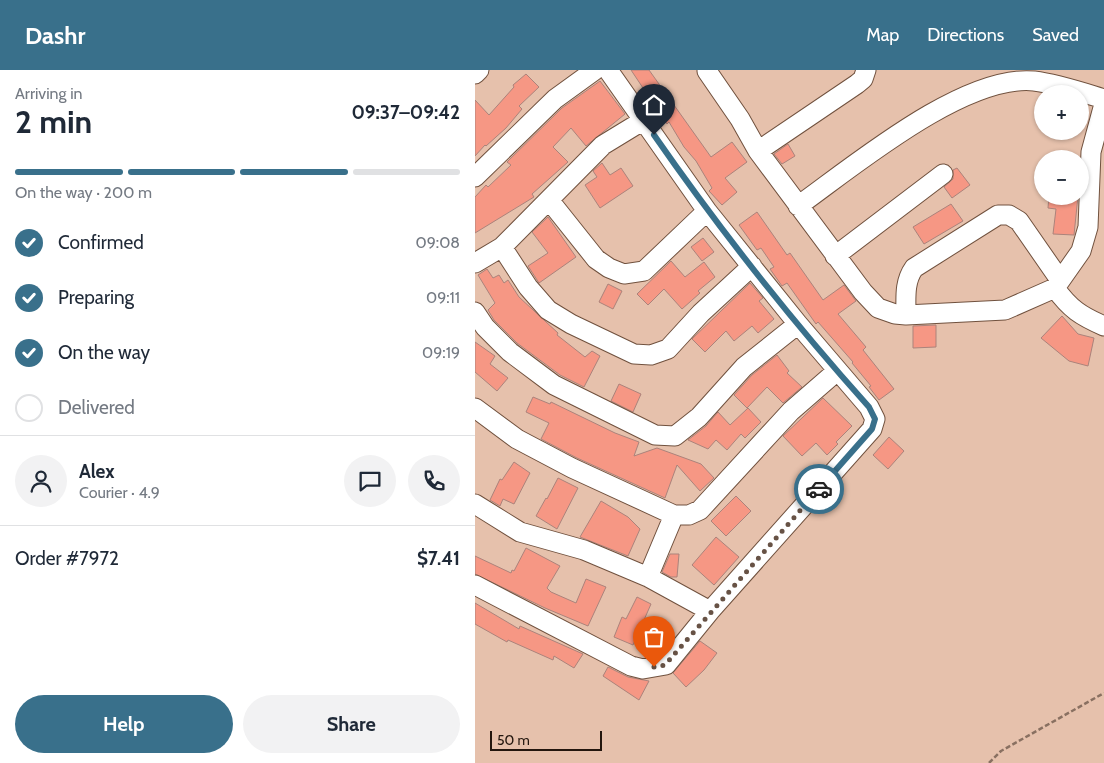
<!DOCTYPE html>
<meta charset="utf-8">
<style>
:root{--surface:#fff;--page:#f2f2f3;--text:#1f2937;--muted:#747a83;--line:#e0e1e3;--accent:#39708b}
body{margin:0;font-family:Cabin,sans-serif;background:var(--page);color:var(--text);height:100vh;display:flex;flex-direction:column;font-size:19px;white-space:nowrap}
*{box-sizing:border-box;margin:0}
p{font-size:16px;color:var(--muted)}
.icon{flex:none;width:28px;height:28px;fill:none;stroke:currentColor;stroke-width:2;stroke-linecap:round;stroke-linejoin:round}
.map{position:relative;flex:1;overflow:hidden}
.panel{display:flex;flex-direction:column;background:var(--surface);width:475px}
.panel>*{flex:none}
.fabs{position:absolute;left:559px;top:15px;display:grid;gap:10px}
.fabs a{display:grid;place-items:center;width:55px;height:55px;border-radius:50%;background:var(--surface);box-shadow:0 1px 4px #0004;font-size:25px}
.scale{position:absolute;left:15px;bottom:12px;width:112px;box-sizing:border-box;padding-left:5px;border:2px solid #23160e;border-top:0;font-size:14px;line-height:18px;white-space:nowrap;color:#23160e;-webkit-text-stroke:4px #e6c1ac;paint-order:stroke}
.pin{position:absolute;display:grid;place-items:center;width:42px;height:42px;color:#fff;margin:-51px -21px;border-radius:50% 50% 50% 0;rotate:-45deg;box-shadow:0 0 5px #0007}
.pin .icon{rotate:45deg}
.courier{position:absolute;display:grid;place-items:center;width:50px;height:50px;margin:-25px;border:4px solid #39708b;border-radius:50%;background:#fff;color:#222;box-shadow:0 1px 6px #0007}
.headline em{font-style:normal;font-weight:700}
.headline div{display:flex;flex-direction:column-reverse}
.headline{display:flex;align-items:center;justify-content:space-between;height:85px;padding:0 15px}
h1{font-size:32px;font-weight:700;line-height:38px}
.bar{display:grid;grid-template-columns:repeat(4,1fr);gap:8px 5px;align-content:center;height:60px;padding:0 15px}
.bar i{height:6px;border-radius:4px;background:var(--line)}
.bar .on{background:var(--accent)}
.bar p{grid-column:span 4}
.line{display:flex;align-items:center;gap:12px;padding:0 15px;border-top:1px solid var(--line)}
.line div{flex:1}
.round{display:grid;place-items:center;flex:none;width:52px;height:52px;border-radius:26px;background:var(--page)}
ol{padding:0 15px;list-style:none}
li{display:flex;align-items:center;gap:15px;height:55px}
li p{margin-inline-start:auto}
li .icon{padding:5px;border-radius:50%;background:var(--accent);color:#fff;stroke-width:4}
li:last-child{color:var(--muted)}
li i{width:28px;height:28px;border:2px solid var(--line);border-radius:50%}
.button{display:flex;gap:10px;margin-top:auto;padding:10px 15px}
.button a{flex:1;height:58px;border-radius:30px;background:var(--accent);color:#fff;font-size:20px;font-weight:700;line-height:58px;text-align:center}
.button a+a{background:var(--page);color:var(--text)}
header{display:flex;align-items:center;gap:30px;box-sizing:border-box;height:70px;padding:0 25px;background:var(--accent);color:#fff}
header strong{font-size:24px}
nav{display:flex;gap:28px;margin-inline-start:auto;font-size:18px}
main{display:flex;flex:1;min-height:0}
.map>svg:first-child{display:block}
</style>
<header>
<strong>Dashr</strong>
<nav><a>Map</a><a>Directions</a><a>Saved</a></nav>
</header>
<main>
<section class="panel">
<div class="headline"><div><h1>2 min</h1><p>Arriving in</p></div><em>09:37–09:42</em></div>
<div class="bar"><i class="on"></i><i class="on"></i><i class="on"></i><i></i><p>On the way · 200 m</p></div>
<ol>
<li><svg class="icon" aria-label="check" viewBox="0 0 24 24"><path d="M5 12l5 5 9-10"/></svg>Confirmed<p>09:08</p></li>
<li><svg class="icon" aria-label="check" viewBox="0 0 24 24"><path d="M5 12l5 5 9-10"/></svg>Preparing<p>09:11</p></li>
<li><svg class="icon" aria-label="check" viewBox="0 0 24 24"><path d="M5 12l5 5 9-10"/></svg>On the way<p>09:19</p></li>
<li><i></i>Delivered</li>
</ol>
<div class="line" style="height:90px"><a class="round"><svg class="icon" aria-label="person" viewBox="0 0 24 24"><circle cx="12" cy="8" r="4"/><path d="M4 21q1-7 8-7t8 7"/></svg></a><div><b>Alex</b><p>Courier · 4.9</p></div><a class="round"><svg class="icon" aria-label="chat" viewBox="0 0 24 24"><path d="M4 5h16v11H9l-5 4z"/></svg></a><a class="round"><svg class="icon" aria-label="phone" viewBox="0 0 24 24"><path d="M5 4h4l2 5-3 2q2 4 5 5l2-3 5 2v4C11 20 4 13 5 4z"/></svg></a></div>
<div class="line" style="height:65px"><div>Order #7972</div><b>$7.41</b></div>
<div class="button"><a>Help</a><a>Share</a></div>
</section>
<div class="map">
<svg width="629" height="693" viewBox="0 0 629 693">
<rect width="100%" height="100%" fill="#e6c1ac"/>
<path fill="#f69784" stroke="#ab837b" d="M156,0H174L236,87L257,72L272,92L250,108L262,122L247,135L234,121L237,118L221,91L209,77L194,52L192,54Z
M51,4L64,17L44,36L47,39L31,58L11,76L10,75L0,86V30L14,45L39,17L38,15Z
M125,11L150,44L111,76L96,58L78,77L93,92L57,124L59,127L0,163V127L11,115L13,117L36,95L32,92L87,38Z
M313,74L320,86L307,94L299,84Z
M127,93L135,105L146,98L158,116L125,138L110,115L122,107L118,101Z
M482,98L495,115L477,128L469,117L478,109V100Z
M574,126H603L599,165L578,164L581,139L573,138Z
M476,134L488,151L449,174L438,157Z
M282,142L312,185L315,183L348,230L369,215L381,231L363,244L391,277L388,280L419,319L404,330L394,317L396,316L377,293L378,292L343,252L341,254L312,213L307,216L295,199L299,197L286,178L282,180L264,155Z
M73,147L101,187L64,213L53,196L73,183L57,162Z
M228,168L239,182L227,191L216,177Z
M196,191L210,207L229,192L240,207L223,221L225,223L207,239L189,219L173,235L162,224Z
M12,199L18,208L24,205L29,213L33,210L44,227L83,263L82,265L110,287L117,281L125,286L109,317L85,305L42,273L19,250L13,240L20,233L3,205Z
M275,213L288,228L284,231L299,249L283,263L277,256L259,271L251,261L230,282L217,269Z
M133,214L147,221L138,239L124,232Z
M587,246L603,264L619,268L613,296L594,291L566,268Z
M461,255V277L438,278V256Z
M0,272L20,286L15,294L33,308L22,321L0,302Z
M302,285L314,301L312,303L327,317L308,333L292,317L272,338L259,325L277,305Z
M144,314L166,324L158,342L136,331Z
M58,327L75,334L76,332L140,363L164,372L159,386L182,378L226,394L239,408L225,421L202,395L190,428L102,388L66,369L74,353L51,342Z
M348,328L377,356L361,372L363,374L352,385L341,373L327,386L308,366Z
M273,338L286,352L270,368L266,364L252,380L241,370L233,379L213,370L231,356L243,342L255,355Z
M414,367L429,381L413,399L398,385Z
M39,392L55,403L39,434L28,429L25,436L15,430L25,409L27,410Z
M83,408L103,418L82,459L61,446L71,428L72,429Z
M261,426L276,441L251,466L236,451Z
M126,431L153,447L165,459L153,486L105,467Z
M241,467L264,487L239,515L217,495Z
M51,478L85,496L72,518L76,522L101,533L111,509L131,517L113,556L70,538L0,504V486L36,503L37,500L39,501Z
M195,484H204L202,507H196L187,502Z
M162,527L176,534L158,575L139,567L147,547L151,549Z
M0,533L44,559L45,556L108,584L99,598L79,586L78,590L33,570L32,572L0,554Z
M225,571L242,583L229,600L211,617L198,603Z
M133,597L153,607L174,611L164,630L128,606Z"/>
<g fill="none" stroke-linecap="round" stroke-linejoin="round">
<g stroke="#70513e" stroke-width="21">
<path id="minor" d="M232,1L265,49L283,81L388,222L403,238L420,244L431,245L530,240L580,218
M0,4L4,0
M629,34L616,82L613,157L606,181L580,218C595,239 606,246 629,256
M283,81L382,14L388,9L391,0
M0,107L80,29L120,0
M74,130L121,189L134,198L149,204L169,201L232,141
M323,136C379,96 489,4 559,11C583,14 606,22 629,29
M27,177L53,217L73,240L96,254L159,284L176,285L193,279L226,243L277,196
M360,186L468,104
M0,193L27,177L128,75L169,50
M0,242L10,257L35,282L79,315L180,365L200,366L224,347L269,297L323,254
M431,245C431,228 429,212 439,198L523,145H534L544,151L585,210
M0,338L42,369L97,398L199,445H214L225,440L316,341L362,301
M0,434L45,462L109,480L173,507L235,541
M173,507L199,445
M0,515L156,596L168,599L191,595L235,541L397,359L400,349L394,337L323,254L232,141L133,0"/>
</g>
<path stroke="#897061" stroke-width="2.5" stroke-dasharray="5 2.5" stroke-linecap="butt" d="M514,693L526,681L629,623"/>
<use href="#minor" stroke="#fff" stroke-width="19"/>
</g>
<g fill="none" stroke-linecap="round" stroke-linejoin="round">
<path stroke="#675245" stroke-width="5" stroke-dasharray="0 9" d="M179,597L190,595L344,419"/>
<path stroke="#39708b" stroke-width="6" d="M179,65C245,160 317,251 394,337L400,349L397,359L344,419"/>
</g>
</svg>
<div class="fabs">
<a>+</a>
<a>−</a>
</div>
<div class="scale">50 m</div>
<div class="pin" style="left:179px;top:597px;background:#ea580c"><svg class="icon" aria-label="bag" viewBox="0 0 24 24"><path d="M5 8h14l-1 12H6zM9 8a3 3 0 0 1 6 0"/></svg></div>
<div class="pin" style="left:179px;top:65px;background:#1f2937"><svg class="icon" aria-label="home" viewBox="0 0 24 24"><path d="M3 11l9-7 9 7M6 9v11h12V9"/></svg></div>
<div class="courier" style="left:344px;top:419px"><svg class="icon" aria-label="car" viewBox="0 0 24 24"><path d="M5 17H2v-5l4-1 3-4h7l3 4 3 1v5h-3M9 17h6M6 11h13"/><circle cx="7" cy="17" r="2"/><circle cx="17" cy="17" r="2"/></svg></div>
</div>
</main>
